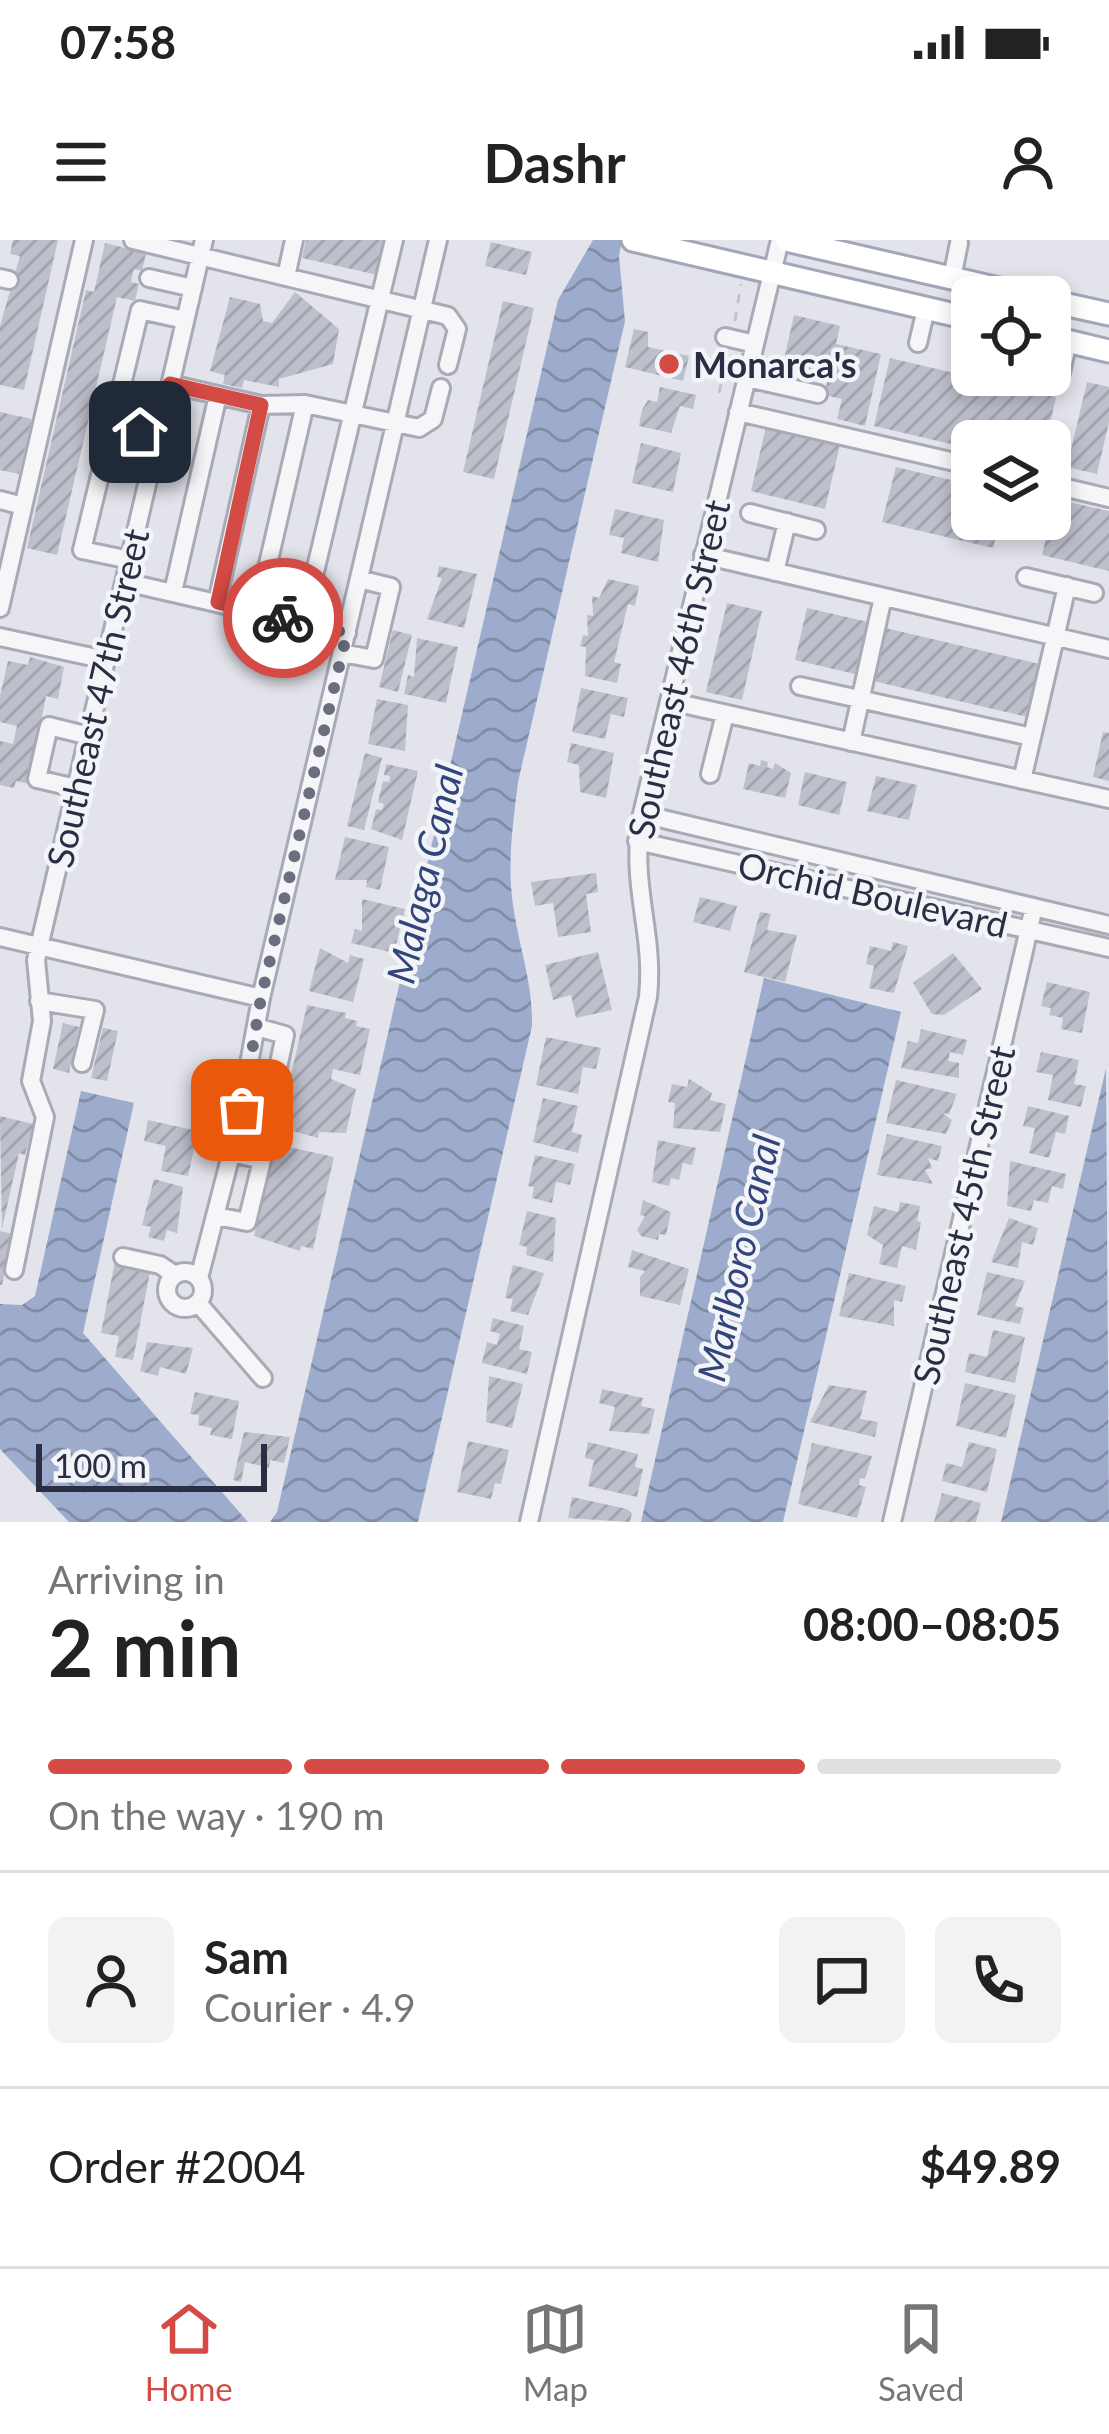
<!DOCTYPE html>
<meta charset="utf-8">
<style>
:root{--surface:#fff;--page:#f2f2f2;--text:#222;--muted:#767676;--line:#e0e0e0;--accent:#d44a44}
body{margin:0;font-family:Lato,sans-serif;background:var(--page);color:var(--text);height:100vh;display:flex;flex-direction:column;font-size:45px;white-space:nowrap}
*{box-sizing:border-box;margin:0}
p{font-size:39px;color:var(--muted)}
.icon{flex:none;width:66px;height:66px;fill:none;stroke:currentColor;stroke-width:2;stroke-linecap:round;stroke-linejoin:round}
.map{position:relative;height:1282px;overflow:hidden}
.side{display:flex;flex-direction:column;background:var(--surface);flex:1}
.side>*{flex:none}
.fabs{position:absolute;left:951px;top:36px;display:grid;gap:24px}
.fabs a{display:grid;place-items:center;width:120px;height:120px;border-radius:18px;background:var(--surface);box-shadow:0 6px 18px #0003;font-size:60px}
.scale{position:absolute;left:36px;bottom:30px;width:231px;box-sizing:border-box;padding-left:12px;border:6px solid #2a2e44;border-top:0;font-size:33px;line-height:42px;white-space:nowrap;color:#2a2e44;-webkit-text-stroke:9px #f3f4f8;paint-order:stroke}
.pin{position:absolute;display:grid;place-items:center;width:102px;height:102px;color:#fff;margin:-51px;border-radius:24px;box-shadow:0 6px 18px #0006}
.courier{position:absolute;display:grid;place-items:center;width:120px;height:120px;margin:-60px;border:9px solid #d44a44;border-radius:50%;background:#fff;color:#222;box-shadow:0 3px 15px #0007}
.overview em{font-style:normal;font-weight:700}
.overview div{display:flex;flex-direction:column-reverse}
.overview{display:flex;align-items:center;justify-content:space-between;height:204px;padding:0 48px}
h1{font-size:78px;font-weight:700;line-height:90px}
.bar{display:grid;grid-template-columns:repeat(4,1fr);gap:18px 12px;align-content:center;height:144px;padding:0 48px}
.bar i{height:15px;border-radius:9px;background:var(--line)}
.bar .on{background:var(--accent)}
.bar p{grid-column:span 4}
.line{display:flex;align-items:center;gap:30px;padding:0 48px;border-top:3px solid var(--line)}
.line div{flex:1}
.round{display:grid;place-items:center;flex:none;width:126px;height:126px;border-radius:18px;background:var(--page)}
.status{display:flex;justify-content:space-between;align-items:center;height:84px;padding:0 60px;background:var(--surface);direction:ltr}
.status svg{height:33px;fill:currentColor}
header{display:flex;justify-content:space-between;align-items:center;height:156px;padding:0 48px;background:var(--surface);font-size:54px;font-weight:700}
.menu{display:flex;justify-content:space-around;align-items:center;height:168px;border-top:3px solid var(--line);background:var(--surface);font-size:33px;color:var(--muted)}
.menu a{display:grid;justify-items:center;gap:6px}
.menu .on{color:var(--accent)}
.map>svg:first-child{display:block}
</style>
<div class="status"><b>07:58</b><svg viewBox="0 0 49 12"><path d="M0 12V9h3v3zM5 12V6h3v6zM10 12V3h3v9zM15 12V0h3v12zM26 1h20v11H26zM47 4h2v5h-2z"/></svg></div>
<header><svg class="icon" aria-label="menu" viewBox="0 0 24 24"><path d="M4 6h16M4 12h16M4 18h16"/></svg>Dashr<svg class="icon" aria-label="person" viewBox="0 0 24 24"><circle cx="12" cy="8" r="4"/><path d="M4 21q1-7 8-7t8 7"/></svg></header>
<div class="map">
<svg width="1109" height="1282" viewBox="0 0 1109 1282">
<defs>
<pattern id="water-waves" width="16" height="10" patternUnits="userSpaceOnUse" patternTransform="scale(3)"><rect width="16" height="10" fill="#9dabcc"/><path d="M0 5q4-4 8 0t8 0" fill="none" stroke="#808ca7"/></pattern>
<pattern id="building-hatch" width="6" height="6" patternUnits="userSpaceOnUse" patternTransform="scale(3)"><rect width="6" height="6" fill="#bdbfcb"/><path d="M-1 1l2-2M0 6l6-6M5 7l2-2" fill="none" stroke="#a3a4b0"/></pattern>
</defs>
<rect width="100%" height="100%" fill="#e3e4eb"/>
<path fill="url(#water-waves)" d="M593,0H622L619,16L625,81L518,542C513,583 507,624 513,665C519,707 533,743 532,786L418,1282H270L277,1272L558,60Z
M764,738L901,772L783,1282H641Z
M1106,828L1109,1282H1001Z
M81,851L134,863L83,1093L248,1282H69L0,1209V1064L22,1065L35,1056Z"/>
<path fill="url(#building-hatch)" d="M13,0H58L24,150L0,145V86L20,16L10,14Z
M306,0H385L378,35L302,18Z
M491,2L532,12L526,35L485,26Z
M105,3L146,13L142,31L134,29L131,42L139,44L135,61L117,57L57,315L27,308L86,50L94,52Z
M295,52L339,89L333,124L279,139V147L244,140L242,148L223,144L225,135L210,131L230,57L260,64L263,81L272,83Z
M503,61L534,68L494,239L463,232Z
M794,75L840,86L836,104L881,114L865,186L837,179L842,159L824,155L829,134L783,124Z
M634,89L648,92V107L689,116L683,141L625,127Z
M890,118L1056,157L1046,201H972V209L874,186Z
M1087,142L1109,147V182L1097,234L1067,227Z
M660,147L696,155L693,169L680,166L671,193L639,186L642,170L648,160L657,162Z
M0,172L32,179L19,234L0,230Z
M766,187L840,205L825,269L751,251Z
M641,203L681,213L673,252L632,243Z
M896,227L972,245V279H1000L993,308L882,282Z
M1055,259L1109,271V331L1042,315Z
M615,269L664,280L658,322L621,313L624,298L609,295Z
M439,326L477,334L464,388L427,379L442,338L437,337Z
M608,339L639,346L635,366L628,364L614,422L621,424L617,443L585,436L586,407L580,406L583,395L588,396L587,375L593,376L592,356L599,358Z
M727,363L762,371L742,460L706,452Z
M807,368L868,382L855,434L795,420Z
M885,388L1048,426L1036,479L873,441Z
M393,390L412,395L398,452L379,447Z
M417,398L458,407L446,463L404,454L408,435L414,437Z
M30,417L64,427L58,459L46,456L29,544L16,541L14,548L0,545V501L13,504L17,486L0,482V456L8,421L28,425Z
M581,448L628,458L624,477L611,474L605,499L572,492Z
M377,459L408,465L405,511L368,504Z
M1103,492L1109,493V541L1093,537Z
M571,503L614,513L606,558L580,552L579,525L567,522Z
M365,513L382,518L364,590L347,586Z
M761,520L768,522L767,527L773,529L775,523L791,533L785,558L743,549L749,523L760,526Z
M386,524L418,531L402,600L371,589L376,569L382,570L384,564L378,562L383,541L389,542L390,536L384,535Z
M805,532L847,542L839,575L798,565Z
M876,536L917,545L909,580L867,571Z
M345,597L389,607L380,650L366,647L367,640H335Z
M596,633L598,652L586,654L591,692L558,697L553,663L535,666L531,642Z
M700,657L737,666L730,691L693,682Z
M362,659L405,669L394,713L351,703L355,689L362,691Z
M760,672L771,674L767,690L797,695L785,742L744,732Z
M893,702L908,706L894,753L869,748L874,726L866,724L870,706L891,711Z
M320,708L348,723L350,715L364,719L353,762L309,751Z
M598,712L612,770L576,778L571,755L553,760L545,725Z
M953,713L982,749L944,775L932,774L913,743Z
M1047,742L1090,752L1082,793L1061,789L1063,778L1049,775L1051,768L1041,766Z
M307,765L346,773L345,778L357,781L356,786L370,789L360,835L333,829L331,839L356,849L346,893L319,892L318,898L279,887Z
M63,783L79,787L69,833L53,829Z
M103,788L118,791L107,841L91,838Z
M921,789L967,800L963,815L950,812L948,821L959,823V838L901,828L908,801L918,803Z
M546,797L601,808L596,829L583,827L578,854L536,845Z
M1041,812L1079,820L1074,844L1086,846L1081,867L1048,860L1053,835L1036,832Z
M689,839L712,853L710,860L726,864L720,892L673,888L675,863L668,862L672,844L687,847Z
M896,840L957,854L949,874L942,873L952,880L946,894L886,883Z
M543,858L578,866L572,892L582,895L578,913L533,902Z
M1028,866L1069,876L1065,894L1056,892L1049,918L1029,913L1035,888L1023,886Z
M0,876L33,884L25,915L19,913L2,989Z
M148,880L198,891L188,936L161,931L166,906L144,901Z
M887,894L942,906L938,921L928,918L932,928L925,930L933,944L877,935Z
M658,900L696,908L692,925L683,923L679,940L671,938L669,946L652,942Z
M275,904L334,917L313,1009L301,1006L300,1011L254,996Z
M535,915L575,924L570,945L556,942L552,963L532,958L534,947L528,946Z
M1010,921L1066,934L1063,949L1052,946L1048,963L1034,960L1031,971L1007,966Z
M154,939L183,947L177,993L167,990L164,1001L148,997L151,987L142,985Z
M643,960L671,972L666,995L659,994L658,1000L641,996L637,990L645,976L640,975Z
M900,962L920,966L917,981L921,982L916,1010L902,1006L897,1028L879,1024L883,1005L867,995L874,966L898,972Z
M527,971L556,978L553,1022L526,1015L527,1007L519,1005Z
M1009,978L1038,988L1033,1005L1022,1002L1018,1028L991,1022Z
M0,991L13,994L2,1045H0Z
M632,1010L689,1029L680,1065L640,1056V1037L645,1031L628,1027Z
M115,1021L151,1027L133,1120L115,1117L119,1096L101,1093Z
M513,1025L544,1033L528,1075L510,1071L513,1059L505,1058Z
M987,1032L1025,1041L1015,1066L1024,1068L1020,1084L977,1075Z
M849,1033L906,1046L902,1062L894,1060V1086L839,1076Z
M493,1078L524,1086L519,1109L532,1112L527,1134L482,1123L487,1102L497,1105L500,1094L490,1091Z
M993,1090L1025,1097L1015,1143L965,1132L969,1113L987,1117Z
M147,1102L193,1108L186,1134L160,1127L158,1136L140,1131Z
M489,1136L523,1144L512,1188L486,1182Z
M965,1143L1016,1155L1006,1198L956,1186Z
M829,1145L867,1151L860,1179L878,1182L875,1197L810,1182Z
M602,1149L643,1158L641,1166L655,1169L649,1194L609,1191L615,1167L599,1163Z
M195,1152L239,1161L232,1199L210,1195L212,1188L198,1185L199,1175L190,1174Z
M244,1192L290,1197L284,1223L270,1220L269,1228L245,1222L241,1242L233,1240Z
M468,1201L509,1210L501,1244L495,1243L491,1259L457,1252Z
M588,1202L638,1214L635,1227L643,1229L637,1257L588,1246L594,1220L585,1218Z
M969,1202L997,1209L987,1252L942,1241L946,1223L962,1227Z
M812,1203L872,1216L865,1239L860,1238L859,1245L866,1247L857,1278L798,1264Z
M942,1253L981,1263L976,1282H934Z
M572,1257L627,1269L632,1273L630,1282L568,1278Z"/>
<g fill="none" stroke-linecap="round" stroke-linejoin="round">
<g stroke="#a8aab6" stroke-width="22">
<path id="minor" d="M133,0L448,76L457,89L448,125
M286,37L294,0
M0,38L9,40
M149,38L193,48
M952,38L959,3
M725,97L755,104
M918,103L926,69
M1060,137L1068,101
M747,138L818,154
M170,144L261,165L305,164L419,188L433,179L441,148
M738,172L972,226
M112,186L158,196
M1050,244L1109,258
M0,260L23,266
M750,273L816,290
M703,315L1109,409
M130,320L82,310L140,70L185,80
M775,332L787,282
M1026,337L1094,353
M125,342L347,393
M173,352L218,155
M217,362L261,165
M0,368L84,0
M257,372L305,164
M303,382L394,0
M0,397L106,420
M342,413L374,419L391,347L359,339
M800,446L1032,497L1022,540
M669,461L1109,559
M1032,497L1067,346
M851,502L883,357
M710,534L725,474
M76,548L37,539L49,486L89,496
M642,574L1109,685
M637,601L1109,708
M0,697L261,758
M39,761L95,770L82,823
M248,845L273,851L285,795L260,788
M216,976L247,982L262,920L232,913
M123,1017L160,1025L175,1035
M14,1030L45,877L31,841L42,781L36,720L204,0
M167 1050a18 18 0 1 1 36 0a18 18 0 1 1-36 0Z
M199,1038L236,895L261,758L438,0
M198,1063L263,1138
M529,1282L648,757C655,691 629,646 642,574L780,0
M892,1282L1034,667"/>
</g>
<g stroke="#a1a6b8" stroke-width="27">
<path id="major" d="M633,0L972,79
M786,0L1034,57
M1050,61L1109,74
M1050,97L1109,111"/>
</g>
<path stroke="#c1c2ca" stroke-width="3" stroke-dasharray="9 9" stroke-linecap="butt" d="M735,81L741,44
M719,153L728,114"/>
<use href="#minor" stroke="#f6f6f9" stroke-width="16"/>
<use href="#major" stroke="#fff" stroke-width="21"/>
</g>
<g fill="none" stroke-linecap="round" stroke-linejoin="round">
<path stroke="#6b6e7e" stroke-width="12" stroke-dasharray="0 21.6" d="M242,870L261,758L347,393L283,378"/>
<path stroke="#d44a44" stroke-width="15" d="M140,192L158,196L170,144L261,165L218,362L283,378"/>
</g>
<circle fill="#d44a44" stroke="#f3f4f8" stroke-width="4.5" cx="669" cy="124" r="12"/>
<g text-anchor="middle" dominant-baseline="central" stroke-width="9" stroke-linejoin="round" paint-order="stroke">
<g font-size="36" font-weight="bold" fill="#2a2e44" stroke="#f3f4f8" text-anchor="start">
<text x="693" y="124">Monarca's</text>
</g>
<g font-size="36" fill="#2a2e44" stroke="#f3f4f8">
<text transform="translate(678 429) rotate(-77)">Southeast 46th Street</text>
<text transform="translate(97 458) rotate(-77)">Southeast 47th Street</text>
<text transform="translate(873 654) rotate(13)">Orchid Boulevard</text>
<text transform="translate(963 975) rotate(-77)">Southeast 45th Street</text>
</g>
<g font-size="39" font-style="italic" fill="#32447a" stroke="#f3f4f8">
<text transform="translate(424 634) rotate(-77)">Malaga Canal</text>
<text transform="translate(738 1018) rotate(-77)">Marlboro Canal</text>
</g>
</g>
</svg>
<div class="fabs">
<a><svg class="icon" aria-label="locate" viewBox="0 0 24 24"><circle cx="12" cy="12" r="6"/><path d="M12 2v4M12 18v4M2 12h4M18 12h4"/></svg></a>
<a><svg class="icon" aria-label="layers" viewBox="0 0 24 24"><path d="M12 4l9 5-9 5-9-5zM3 14l9 5 9-5"/></svg></a>
</div>
<div class="scale">100 m</div>
<div class="pin" style="left:242px;top:870px;background:#ea580c"><svg class="icon" aria-label="bag" viewBox="0 0 24 24"><path d="M5 8h14l-1 12H6zM9 8a3 3 0 0 1 6 0"/></svg></div>
<div class="pin" style="left:140px;top:192px;background:#1f2937"><svg class="icon" aria-label="home" viewBox="0 0 24 24"><path d="M3 11l9-7 9 7M6 9v11h12V9"/></svg></div>
<div class="courier" style="left:283px;top:378px"><svg class="icon" aria-label="bike" viewBox="0 0 24 24"><circle cx="6" cy="16" r="4"/><circle cx="18" cy="16" r="4"/><path d="M6 16l4-8h5l3 8M10 8l3 8H6M13 5h3"/></svg></div>
</div>
<section class="side">
<div class="overview"><div><h1>2 min</h1><p>Arriving in</p></div><em>08:00–08:05</em></div>
<div class="bar"><i class="on"></i><i class="on"></i><i class="on"></i><i></i><p>On the way · 190 m</p></div>
<div class="line" style="height:216px"><a class="round"><svg class="icon" aria-label="person" viewBox="0 0 24 24"><circle cx="12" cy="8" r="4"/><path d="M4 21q1-7 8-7t8 7"/></svg></a><div><b>Sam</b><p>Courier · 4.9</p></div><a class="round"><svg class="icon" aria-label="chat" viewBox="0 0 24 24"><path d="M4 5h16v11H9l-5 4z"/></svg></a><a class="round"><svg class="icon" aria-label="phone" viewBox="0 0 24 24"><path d="M5 4h4l2 5-3 2q2 4 5 5l2-3 5 2v4C11 20 4 13 5 4z"/></svg></a></div>
<div class="line" style="height:156px"><div>Order #2004</div><b>$49.89</b></div>
</section>
<nav class="menu">
<a class="on"><svg class="icon" aria-label="home" viewBox="0 0 24 24"><path d="M3 11l9-7 9 7M6 9v11h12V9"/></svg>Home</a>
<a><svg class="icon" aria-label="map" viewBox="0 0 24 24"><path d="M3 6l6-2 6 2 6-2v14l-6 2-6-2-6 2zM9 4v14M15 6v14"/></svg>Map</a>
<a><svg class="icon" aria-label="saved" viewBox="0 0 24 24"><path d="M7 4h10v16l-5-4-5 4z"/></svg>Saved</a>
</nav>
